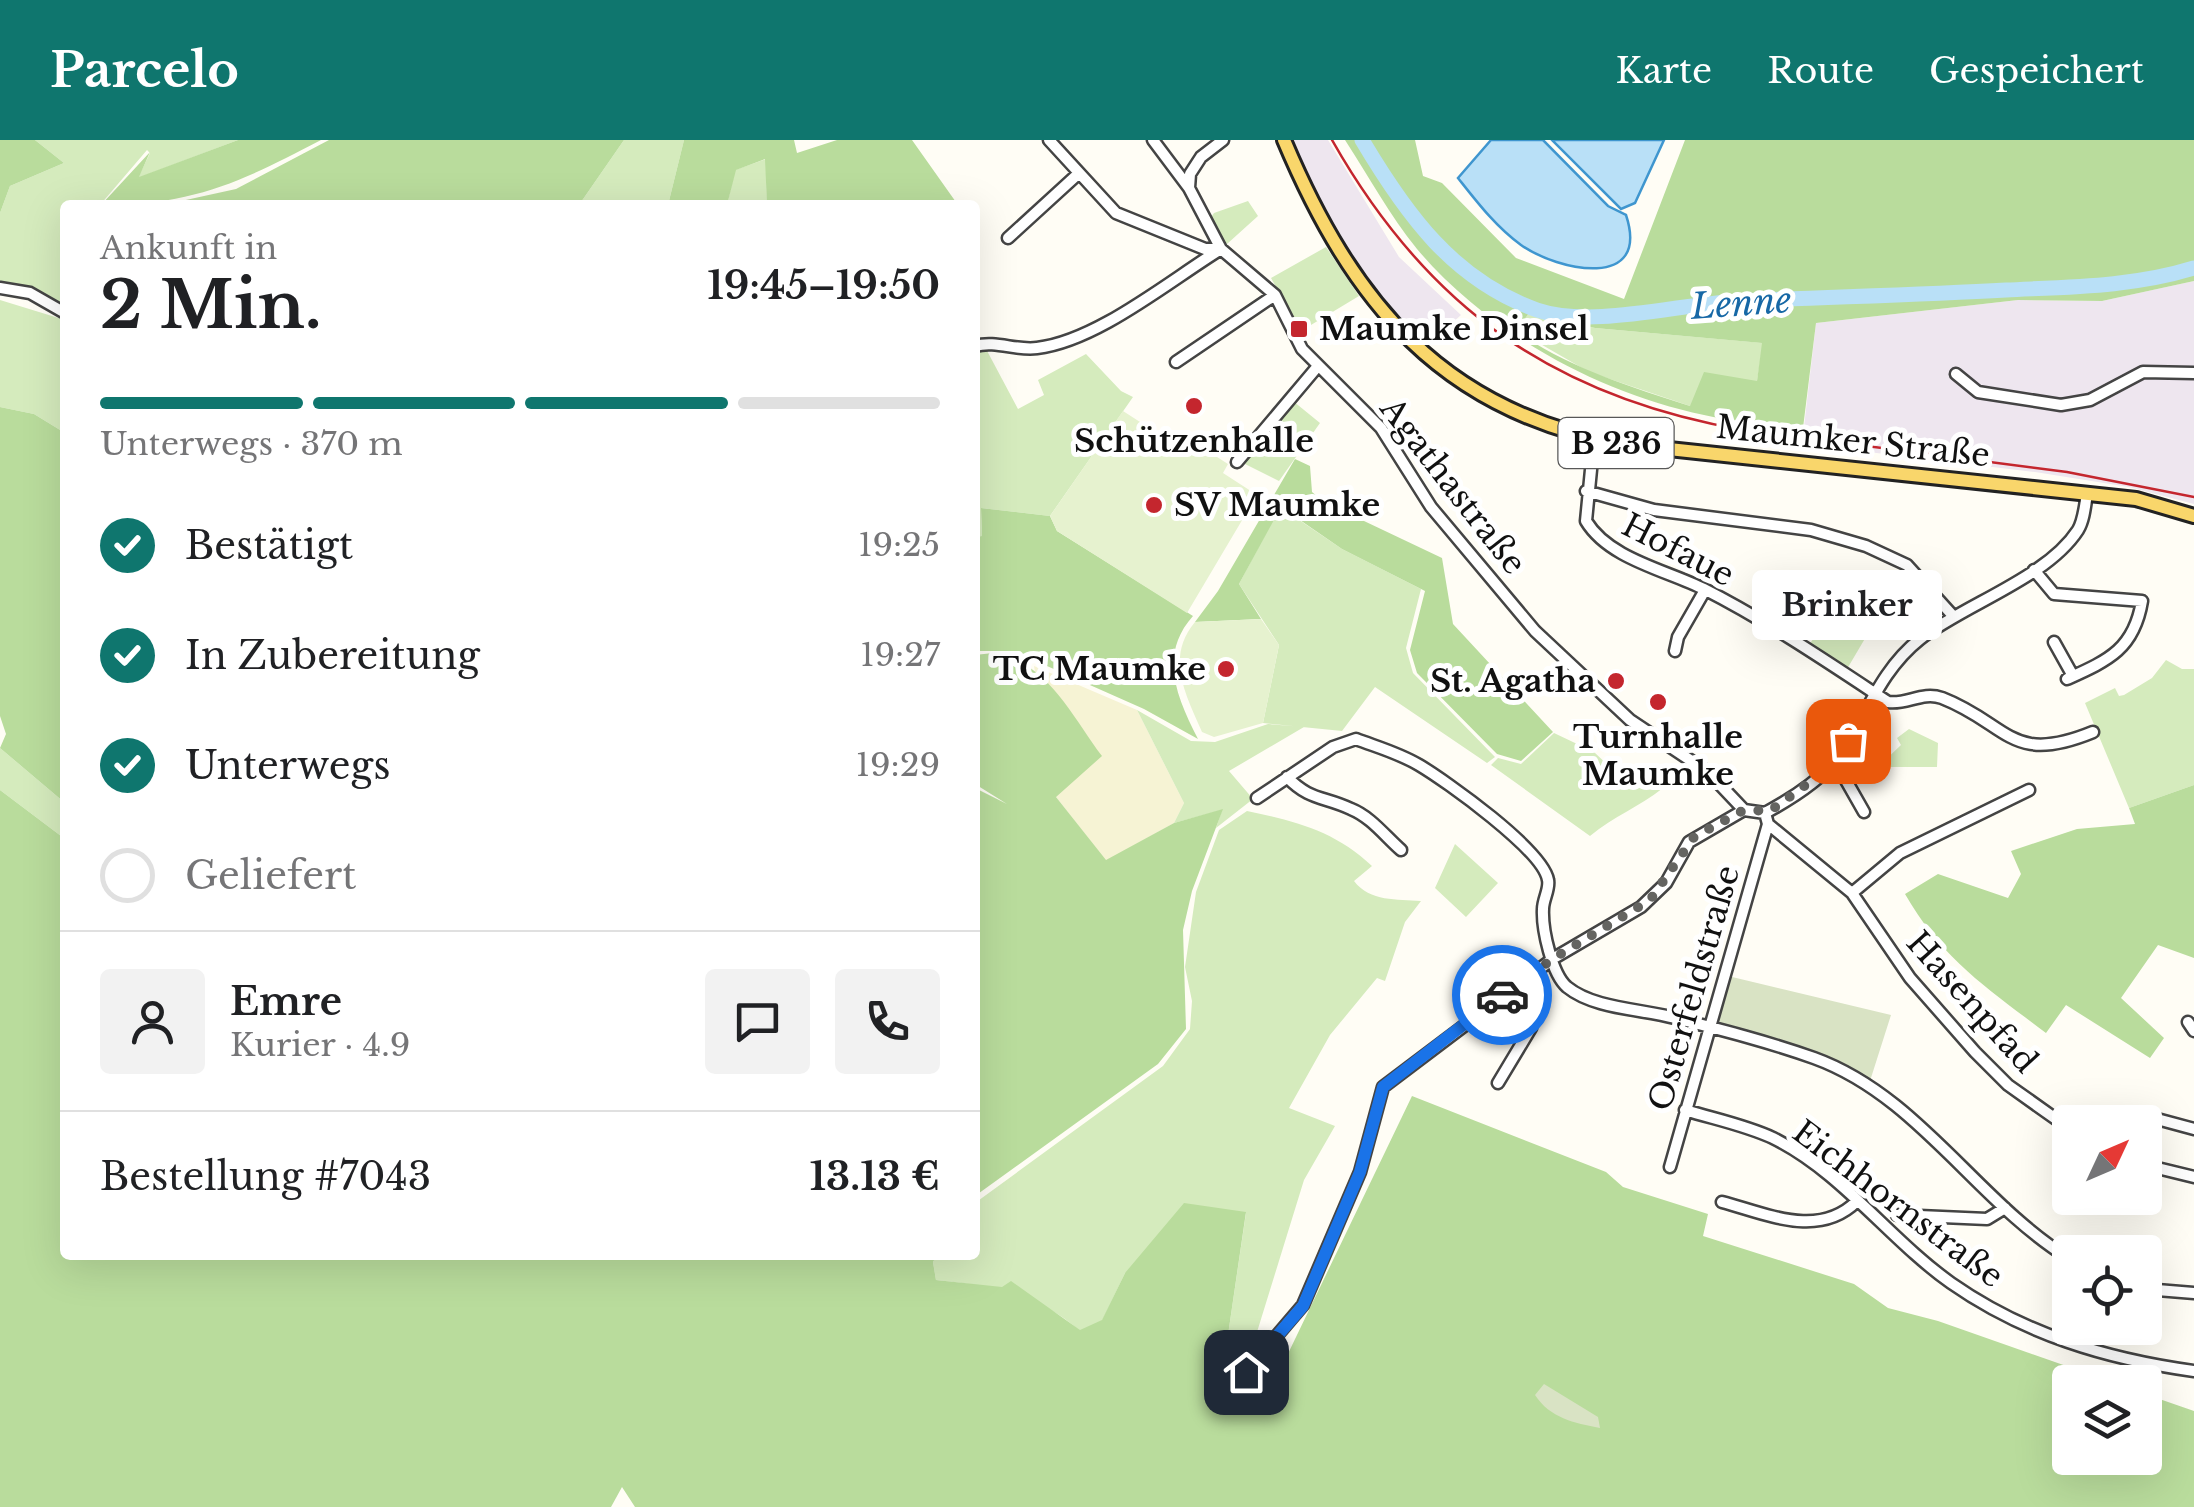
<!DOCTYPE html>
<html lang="de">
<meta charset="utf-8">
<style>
:root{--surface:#fff;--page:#f2f2f2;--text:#202124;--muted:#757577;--line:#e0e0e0;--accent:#0f766e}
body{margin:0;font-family:"Libre Baskerville",serif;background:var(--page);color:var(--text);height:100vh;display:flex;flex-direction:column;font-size:38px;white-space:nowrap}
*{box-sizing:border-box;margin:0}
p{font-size:32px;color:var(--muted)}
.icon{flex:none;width:55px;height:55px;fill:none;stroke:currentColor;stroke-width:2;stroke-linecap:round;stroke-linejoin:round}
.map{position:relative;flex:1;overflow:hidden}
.sheet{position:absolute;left:60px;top:60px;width:920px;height:1060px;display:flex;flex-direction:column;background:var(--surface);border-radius:10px;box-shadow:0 10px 40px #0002}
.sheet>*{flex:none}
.needle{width:65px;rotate:46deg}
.tools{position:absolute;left:2052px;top:965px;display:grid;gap:20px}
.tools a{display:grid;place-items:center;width:110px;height:110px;border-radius:10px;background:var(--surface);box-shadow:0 10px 40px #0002;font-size:50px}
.pin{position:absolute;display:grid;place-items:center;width:85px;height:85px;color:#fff;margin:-42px;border-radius:20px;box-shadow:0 5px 15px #0006}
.courier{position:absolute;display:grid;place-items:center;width:100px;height:100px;margin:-50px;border:8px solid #1a73e8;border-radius:50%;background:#fff;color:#222;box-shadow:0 2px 12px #0007}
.bubble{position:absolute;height:70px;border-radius:10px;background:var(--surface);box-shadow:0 10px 40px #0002;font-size:32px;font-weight:700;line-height:70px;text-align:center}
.overview em{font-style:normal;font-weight:700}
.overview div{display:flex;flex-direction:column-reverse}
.overview{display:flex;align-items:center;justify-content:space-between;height:170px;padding:0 40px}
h1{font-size:65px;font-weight:700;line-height:75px}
.bar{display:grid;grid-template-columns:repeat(4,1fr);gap:15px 10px;align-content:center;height:120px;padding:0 40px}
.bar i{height:12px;border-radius:8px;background:var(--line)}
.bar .active{background:var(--accent)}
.bar p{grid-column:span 4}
.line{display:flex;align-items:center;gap:25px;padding:0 40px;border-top:2px solid var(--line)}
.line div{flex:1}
.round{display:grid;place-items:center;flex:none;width:105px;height:105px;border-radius:10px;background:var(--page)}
ol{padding:0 40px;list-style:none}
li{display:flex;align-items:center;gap:30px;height:110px}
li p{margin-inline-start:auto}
li .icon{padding:10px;border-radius:50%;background:var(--accent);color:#fff;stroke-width:4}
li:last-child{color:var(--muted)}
li i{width:55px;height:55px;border:5px solid var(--line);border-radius:50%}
header{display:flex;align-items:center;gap:60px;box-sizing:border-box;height:140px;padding:0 50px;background:var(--accent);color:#fff}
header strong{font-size:48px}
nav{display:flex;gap:55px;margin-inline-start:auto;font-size:35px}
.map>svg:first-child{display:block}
</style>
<header>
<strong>Parcelo</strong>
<nav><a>Karte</a><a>Route</a><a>Gespeichert</a></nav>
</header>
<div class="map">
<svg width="2194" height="1367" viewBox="0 0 2194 1367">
<rect width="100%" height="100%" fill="#fffdf5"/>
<path fill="#eee6ef" d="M1290,0H1328L1399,117L1461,175L1424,208L1401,187L1333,92Z
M2194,141V364L2129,347L2035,332L1802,304L1816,183L2018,160L2102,161Z"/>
<path fill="#f6f3d4" d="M1034,526L1137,570L1184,663L1174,683L1106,721L1056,657Z"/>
<path fill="#d5ebbd" d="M35,0H238L138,38L150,13L147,10L100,65H65V172L0,147V73L10,46L64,23Z
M624,0H684L668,65H579Z
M766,19L767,65H727L735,30Z
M1248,61L1258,76L1227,104L1209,80L1214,73Z
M1326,107L1359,156L1301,191L1271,138Z
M0,160L65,180V293L34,274L0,267Z
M1529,173L1595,188L1763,203L1757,241L1690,266L1589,232L1516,190Z
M985,207L1018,269L1044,255L1038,240L1086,214L1121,251L1133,257L1050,376L981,368L982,396L975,397V211Z
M1293,261L1320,283L1279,341L1241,322Z
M1280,367L1342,409L1421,449L1406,508L1413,533L1495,617L1487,623L1375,547L1342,591L1263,583L1279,505L1239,444Z
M1834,468L1870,490L1847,529L1809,505Z
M2166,520L2182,529H2194V645L2129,668L2085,563L2115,548L2119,556L2124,555L2152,538Z
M1137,570L1191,601L1215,602L1268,584L1304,587L1229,631L1253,659L1216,688L1222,670L1174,683L1184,663Z
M1909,589L1938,603L1937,627H1878L1901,605L1897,598Z
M1554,593L1594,612L1630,646L1652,631L1663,648C1639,667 1614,676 1590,696L1491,625L1498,618L1521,624Z
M0,608L65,663V699L0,650Z
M1247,671C1295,681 1335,691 1372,726L1354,741C1370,762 1397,759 1421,761L1405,782L1385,841L1377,838L1330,895L1289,968L1335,986L1304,1040L1253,1205L1259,1212L1239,1233L1228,1195L1246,1073L1125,1133L1102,1181L1080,1191C1036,1153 992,1146 936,1140L933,1122L937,1115H975V1063L1163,926L1190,889L1192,861L1185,827L1196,752L1219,690Z
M1455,704L1498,743L1466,777L1435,748Z"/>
<path fill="#b9dc9c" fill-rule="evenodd" d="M0,0H35L64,23L10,46L0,73Z
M238,0H321C241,42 193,65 101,65L150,12L139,37Z
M329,0H624L579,65H163L236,49Z
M684,0H794L797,13L837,0H912L958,65H767L765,19L736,30L727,65H668Z
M1345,0H1415L1423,36L1442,43L1516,118L1624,159L1685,0H2194V141L2102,161L2018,160L1816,183L1803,288C1770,284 1736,282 1704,275C1598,253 1487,192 1417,109C1390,76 1368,35 1345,0ZM1529,173L1595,188L1762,203L1757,241L1704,232L1690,266C1629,246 1569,228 1516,191Z
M0,267L34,274L65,293V663L0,608L6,594L0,576Z
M1295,319L1310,326L1312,352L1324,362L1442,418L1453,484L1553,592L1521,621L1497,614L1417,533L1410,510L1425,451L1342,409L1281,367L1239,444L1261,479L1195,482L1218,451Z
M981,368L1050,376L1057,391L1193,476C1158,515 1177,558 1198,599L1144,569L1013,511H975V397L982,396Z
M993,513C1046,520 1072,576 1102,616L1056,657L1106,720L1174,683L1223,669L1192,751L1183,790L1186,889L1158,924L975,1056V648L1007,664L975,644V515Z
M2194,645V818L2158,805L2121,858L2164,898L2150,918L2066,865L2046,893C1987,848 1943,820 1905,754L1938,734L2008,758L2021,734L2011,711L2077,689L2135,684L2129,668Z
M0,650L65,699V1115H937L933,1122L936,1140L1002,1147L1011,1141L1080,1190L1102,1180L1125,1133L1184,1063L1246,1072L1228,1195L1244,1238L1266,1218L1284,1222L1412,956L1606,1032L1623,1047L1708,1074L1703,1096L1854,1144L1888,1168L1938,1181L2112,1242H2070V1318H2145V1254L2194,1271V1367H635L622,1347L611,1367H0Z"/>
<path fill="#d9e3c4" d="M1728,836L1891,875L1870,941L1715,885Z
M1544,1244L1598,1277L1600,1288C1574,1283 1550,1278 1535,1255Z"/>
<path fill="#e6f2cf" d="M1123,271L1185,311L1192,301L1228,324L1223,333L1257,355L1187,473L1057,391L1050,376Z
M1261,479L1279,505L1263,583L1214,597L1202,592C1186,555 1165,518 1195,482Z"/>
<path fill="#b9e0f7" stroke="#3f96cf" stroke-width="2.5" d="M1491,0H1543L1608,66L1626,75C1651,151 1558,131 1521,105C1496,87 1477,62 1458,38Z
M1552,0H1664L1635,63L1621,69Z"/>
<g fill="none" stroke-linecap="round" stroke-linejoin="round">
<path stroke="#b9e0f7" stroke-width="15" d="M1362,0C1406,74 1453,140 1537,170C1593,189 1682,163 1741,161C1829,157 1918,155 2006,150C2069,147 2133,147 2194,128"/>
<g stroke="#444" stroke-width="15">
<path id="minor" d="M1049,0L1116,73L1205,109H1220
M1153,0L1189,48
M1223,0L1201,17L1190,34L1189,48L1221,109L1275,155L1302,209L1381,288L1431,367L1535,491L1630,580L1708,632L1744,670L1765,673
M1008,98L1078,34
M0,148L30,153L65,173
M975,206C996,200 1016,211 1037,208C1097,201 1169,141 1221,109
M1176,222L1275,155
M1956,234L1978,252L2061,265L2090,260L2143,232L2194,233
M1594,299L1586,381C1609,419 1666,430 1704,449C1767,481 1829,523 1888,562C1907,565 1922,551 1942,558C2009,584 2010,626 2093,592
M1237,322L1318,226
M1586,351L1654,370L1811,390L1866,406L1907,425L1954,477
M2034,430L2054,454L2142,461C2134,509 2109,520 2067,539
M2054,502L2073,536
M1675,511L1678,497L1705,450
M1835,621L1864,672
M1287,637C1310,661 1324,656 1351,669C1371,677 1385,696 1401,710
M1257,658L1333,607L1356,599C1377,607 1399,613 1419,625C1446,641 1543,710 1548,740C1550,749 1543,759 1543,769C1542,790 1552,834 1567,847C1594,869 1642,869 1675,878C1722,890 1769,902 1814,918C1919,956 1977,1062 2070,1119
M1765,673C1791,659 1826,637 1843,611C1868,571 1882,529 1920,499C1965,464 2047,438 2078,390C2084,380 2085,366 2087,353
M1765,673L1768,684L1852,753L1910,838L1975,912L2008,945L2070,989
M1852,753L1900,713L2029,650
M2188,882L2194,891
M1498,943L1531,888L1519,869L1500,857
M1685,970C1714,979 1745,985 1773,998C1842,1032 1889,1099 1951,1143C2024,1194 2106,1219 2194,1231
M2130,982L2157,979L2194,989
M2145,1025L2194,1037
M1670,1027L1768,684
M1722,1062C1767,1074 1819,1099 1857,1061
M1897,1075L1987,1079L2005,1068
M2145,1149L2194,1153
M1246,1232L1303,1165L1360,1032L1383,947L1554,818L1641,767L1666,743L1689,702L1744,670"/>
</g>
<g stroke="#222" stroke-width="18">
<path id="major" d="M1284,0C1352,162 1442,272 1622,304L2136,359L2194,376"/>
</g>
<use href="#minor" stroke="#fff" stroke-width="10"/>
<use href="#major" stroke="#f9d66b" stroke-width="12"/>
<path stroke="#c4262e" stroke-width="2.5" d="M1332,0C1427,168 1554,257 1743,290L2067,332L2194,357"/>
</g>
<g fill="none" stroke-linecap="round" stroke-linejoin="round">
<path stroke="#646461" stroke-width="10" stroke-dasharray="0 18" d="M1502,855L1554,818L1650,760L1694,697L1744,670L1770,671L1829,628L1848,601"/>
<path stroke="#1a73e8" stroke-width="12" d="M1246,1232L1303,1166L1360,1032L1383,947L1502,855"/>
</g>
<g fill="#c4262e" stroke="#fff" stroke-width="4">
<rect x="1289" y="179" width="20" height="20" rx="5"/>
<circle cx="1194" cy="266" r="10"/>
<circle cx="1154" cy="365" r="10"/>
<circle cx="1226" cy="529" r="10"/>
<circle cx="1616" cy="541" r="10"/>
<circle cx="1658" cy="562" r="10"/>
</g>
<g text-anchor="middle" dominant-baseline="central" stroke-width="10" stroke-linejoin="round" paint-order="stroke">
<rect fill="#fff" stroke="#585858" stroke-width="2.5" x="1558.5" y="278" width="115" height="50" rx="8"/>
<g font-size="30" font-weight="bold" fill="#111">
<text x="1616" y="303">B 236</text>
</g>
<g font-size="32" font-weight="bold" fill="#111" stroke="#fff" text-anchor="start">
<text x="1319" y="189">Maumke Dinsel</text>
<text x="1194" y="301" text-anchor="middle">Schützenhalle</text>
<text x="1174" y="365">SV Maumke</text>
<text x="1206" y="529" text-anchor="end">TC Maumke</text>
<text x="1596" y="541" text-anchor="end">St. Agatha</text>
<text x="1658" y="597" text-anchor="middle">Turnhalle<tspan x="1658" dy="37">Maumke</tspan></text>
</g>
<g font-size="32" fill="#111" stroke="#fff">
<text transform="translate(1853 301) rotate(6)">Maumker Straße</text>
<text transform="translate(1453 346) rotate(52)">Agathastraße</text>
<text transform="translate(1678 410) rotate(27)">Hofaue</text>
<text transform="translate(1694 848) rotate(-74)">Osterfeldstraße</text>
<text transform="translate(1972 862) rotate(48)">Hasenpfad</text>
<text transform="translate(1898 1064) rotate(37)">Eichhornstraße</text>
</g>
<g font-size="35" font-style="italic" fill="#1768a6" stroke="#fff">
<text transform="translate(1741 163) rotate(-4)">Lenne</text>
</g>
</g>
</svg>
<div class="tools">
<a><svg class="needle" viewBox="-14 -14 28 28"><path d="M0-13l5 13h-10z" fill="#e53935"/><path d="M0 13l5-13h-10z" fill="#757577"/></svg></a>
<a><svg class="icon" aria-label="locate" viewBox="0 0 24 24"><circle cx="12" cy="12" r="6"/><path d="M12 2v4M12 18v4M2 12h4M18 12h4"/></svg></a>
<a><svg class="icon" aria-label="layers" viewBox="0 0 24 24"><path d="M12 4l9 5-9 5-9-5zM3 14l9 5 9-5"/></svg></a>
</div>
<div class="pin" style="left:1848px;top:601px;background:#ea580c"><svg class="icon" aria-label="bag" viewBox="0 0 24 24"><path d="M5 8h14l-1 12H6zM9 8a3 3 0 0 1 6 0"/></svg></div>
<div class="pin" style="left:1246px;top:1232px;background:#1f2937"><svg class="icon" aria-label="home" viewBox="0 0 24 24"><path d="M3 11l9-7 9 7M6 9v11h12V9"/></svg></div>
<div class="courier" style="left:1502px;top:855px"><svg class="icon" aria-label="car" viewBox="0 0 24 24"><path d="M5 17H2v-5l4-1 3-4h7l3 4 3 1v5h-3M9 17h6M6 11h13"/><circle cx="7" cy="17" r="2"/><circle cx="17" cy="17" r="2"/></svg></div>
<div class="bubble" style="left:1752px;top:430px;width:190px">Brinker</div>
<section class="sheet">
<div class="overview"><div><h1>2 Min.</h1><p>Ankunft in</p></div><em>19:45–19:50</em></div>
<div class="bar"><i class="active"></i><i class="active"></i><i class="active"></i><i></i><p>Unterwegs · 370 m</p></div>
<ol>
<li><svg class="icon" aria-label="check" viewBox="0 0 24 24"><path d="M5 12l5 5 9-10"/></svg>Bestätigt<p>19:25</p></li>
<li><svg class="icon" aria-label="check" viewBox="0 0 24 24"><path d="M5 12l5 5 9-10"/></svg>In Zubereitung<p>19:27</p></li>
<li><svg class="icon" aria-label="check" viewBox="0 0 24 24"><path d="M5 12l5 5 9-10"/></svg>Unterwegs<p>19:29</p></li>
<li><i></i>Geliefert</li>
</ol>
<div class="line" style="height:180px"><a class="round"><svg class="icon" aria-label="person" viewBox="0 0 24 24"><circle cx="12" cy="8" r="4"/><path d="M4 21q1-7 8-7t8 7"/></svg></a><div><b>Emre</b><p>Kurier · 4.9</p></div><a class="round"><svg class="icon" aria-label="chat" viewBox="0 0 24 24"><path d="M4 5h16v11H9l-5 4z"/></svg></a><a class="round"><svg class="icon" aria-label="phone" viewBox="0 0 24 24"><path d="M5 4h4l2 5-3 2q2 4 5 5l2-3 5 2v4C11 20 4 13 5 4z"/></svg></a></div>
<div class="line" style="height:130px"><div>Bestellung #7043</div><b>13.13 €</b></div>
</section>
</div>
